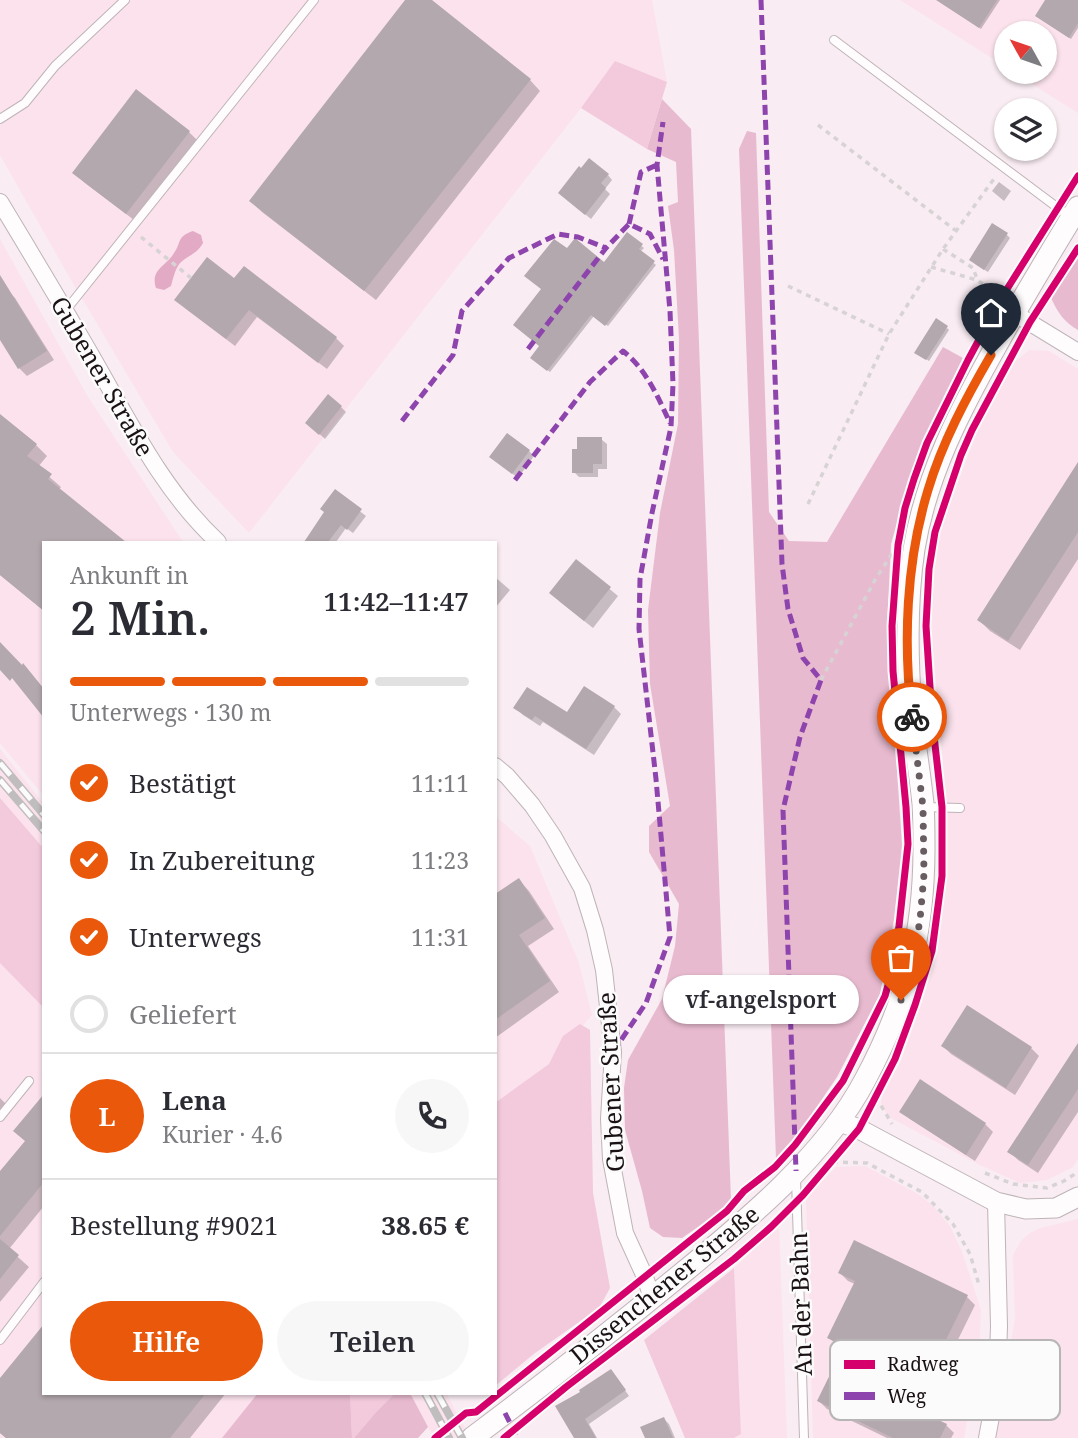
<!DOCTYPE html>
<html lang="de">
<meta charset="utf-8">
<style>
:root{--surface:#fff;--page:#f7f7f7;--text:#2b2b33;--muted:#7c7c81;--line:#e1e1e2;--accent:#ea580c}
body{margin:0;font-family:"Noto Serif",serif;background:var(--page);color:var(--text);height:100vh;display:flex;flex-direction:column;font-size:26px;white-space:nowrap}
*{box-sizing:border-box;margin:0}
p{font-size:23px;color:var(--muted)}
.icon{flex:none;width:38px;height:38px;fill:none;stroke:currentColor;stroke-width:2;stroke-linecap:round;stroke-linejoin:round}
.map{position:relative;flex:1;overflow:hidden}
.panel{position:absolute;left:42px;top:541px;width:455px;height:854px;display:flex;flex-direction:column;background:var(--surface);border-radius:0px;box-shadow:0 2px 5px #0004}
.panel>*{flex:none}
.needle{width:46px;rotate:310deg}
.fabs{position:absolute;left:994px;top:21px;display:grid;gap:14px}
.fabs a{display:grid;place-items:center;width:63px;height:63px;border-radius:50%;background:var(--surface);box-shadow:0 2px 5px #0004;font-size:35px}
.pin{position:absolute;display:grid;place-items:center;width:60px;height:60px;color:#fff;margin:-72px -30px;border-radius:50% 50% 50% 0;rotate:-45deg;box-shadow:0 0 7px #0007}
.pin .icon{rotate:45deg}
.courier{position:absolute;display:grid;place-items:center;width:70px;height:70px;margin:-35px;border:5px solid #ea580c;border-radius:50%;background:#fff;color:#222;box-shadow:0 2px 9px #0007}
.bubble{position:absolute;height:49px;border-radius:24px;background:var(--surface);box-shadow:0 2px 5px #0004;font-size:23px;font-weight:600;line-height:49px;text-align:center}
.summary em{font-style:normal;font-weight:600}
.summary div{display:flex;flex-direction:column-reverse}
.summary{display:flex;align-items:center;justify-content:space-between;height:119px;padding:0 28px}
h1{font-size:46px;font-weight:600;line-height:52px}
.bar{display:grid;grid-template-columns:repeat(4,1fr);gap:10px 7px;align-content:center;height:84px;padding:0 28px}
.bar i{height:9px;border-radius:5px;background:var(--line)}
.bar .current{background:var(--accent)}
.bar p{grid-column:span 4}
.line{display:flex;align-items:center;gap:18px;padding:0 28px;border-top:2px solid var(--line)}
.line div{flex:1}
.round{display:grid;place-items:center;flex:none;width:74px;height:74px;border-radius:37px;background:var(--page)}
ol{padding:0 28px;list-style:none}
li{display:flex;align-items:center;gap:21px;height:77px}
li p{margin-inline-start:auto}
li .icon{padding:7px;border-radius:50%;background:var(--accent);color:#fff;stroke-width:4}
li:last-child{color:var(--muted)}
li i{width:38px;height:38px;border:4px solid var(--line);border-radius:50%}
.button{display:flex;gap:14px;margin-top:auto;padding:14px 28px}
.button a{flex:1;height:80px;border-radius:42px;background:var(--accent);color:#fff;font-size:28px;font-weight:600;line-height:80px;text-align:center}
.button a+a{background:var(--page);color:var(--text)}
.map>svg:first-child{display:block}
</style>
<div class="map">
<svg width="1078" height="1438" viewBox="0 0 1078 1438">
<rect width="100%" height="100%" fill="#f9ecf2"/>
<path fill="#fbe2ec" d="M0,0H652L667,82L615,62L581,108L249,533L173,452L67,273L0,155Z
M900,0H1078V113L1013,72H1045V33H1006V67Z
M0,239L88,397L183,542H44V796L0,743Z
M1029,350L1049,351L1078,369V1159L1073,1167L1047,1180L1020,1183L980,1165L889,1117L881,1103L882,1095L901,1061L920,1007L937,952L945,877L947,807L931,626L934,571L939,532L976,435L1002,382L1016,361Z
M0,749L44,804V1393H446L470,1438H435L428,1427L418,1438H0Z
M495,816L530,846L579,963L592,1015L549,1064L495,1103Z
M865,1166L918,1194L933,1206L950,1226L962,1252L981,1310L979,1349L964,1438H813L806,1198L836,1167Z
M1078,1219V1438H994L1015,1319L1013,1255L1021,1241L1030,1233L1040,1228Z
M779,1226L787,1438H734L741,1434L734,1268Z"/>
<path fill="#f3c9dc" d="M615,61L667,82L647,149L581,108Z
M0,798L44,849V1008L0,963Z
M580,1024L590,1030L593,1193L610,1288L599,1308L535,1353L495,1386V1103L549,1064L563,1036Z
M734,1268L741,1434L734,1438H685L644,1340Z
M350,1393H395L377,1411L354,1438H352Z"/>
<path fill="#e8bacf" d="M662,99L691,129L731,1200L718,1213L682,1238L663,1237L650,1228L642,1191L625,1130L624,1088L628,1060L662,999L675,946L679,904L649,852V826L670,806L650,684L648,610L660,513L678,424L679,339L674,250L668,206L678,202L676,162L647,149Z
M747,131L756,133L769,512L789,541L827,542L943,347L963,358L922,444L910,477L891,544L887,626L888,672L894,727L902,845L894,919L880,994L837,1077L801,1130L776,1159L739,149Z
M1078,258V330C1064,322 1058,313 1051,298Z
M258,1393H350L352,1438H222Z
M395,1393H410L428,1427L418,1438H354L377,1411Z"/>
<path fill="#e2aac4" d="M193,231L201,235L203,243C196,255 188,255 180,263C175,269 173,279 171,286L164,290L156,288C150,269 166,267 174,253C182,242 176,237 193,231Z"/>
<path fill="#0003" d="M408,0H429L530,80L540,91L376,300L262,212L251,201Z
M938,0H1000L981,29Z
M1047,0H1078V28L1071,39L1039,18Z
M189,132L200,143L138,223L85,183L75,173Z
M608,175L612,180L605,189L610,194L591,219L565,198Z
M999,182L1011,191L1004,201L992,191Z
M1006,234L1010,238L988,272L975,264Z
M628,235L644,248L640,252L656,265L608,326L594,316L550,372L532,358L541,346L543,290L567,251L604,265Z
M244,269L336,338L344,346L327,369L257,317L235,346L185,308L235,281Z
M7,290L15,298L54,360L27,376L19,368L0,337V294Z
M947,328L949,330L929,361L918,354Z
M341,407L346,412L325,439L313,428Z
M0,416L36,445L47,456L38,467L61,487L59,490L123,542H44V611L0,575Z
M601,439L607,444V469H598V477H579L574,472Z
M529,451L534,456L518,478L497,462Z
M1078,466V559L1020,650L990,631L979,620Z
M335,492L366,516L353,533L346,528L336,542H306L326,512Z
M576,561L618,596L593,628L559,601Z
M495,577L510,590L495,608Z
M614,707L621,714L594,755L543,722L540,726L523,715L516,708L568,715Z
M519,880L529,891L554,929L528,946L559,992L495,1038V896Z
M943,1046L1031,1048L1039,1056L1015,1095L951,1054Z
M1078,1046V1112L1038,1173L1018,1160L1009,1151Z
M44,1096V1206L9,1249L29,1267L0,1302V1174L26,1142Z
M0,1098L10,1108L0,1117Z
M902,1111L985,1124L993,1132L975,1161L910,1119Z
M840,1273L967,1297L975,1305L949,1358L956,1362L964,1370L939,1422L946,1425L954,1433L951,1438H887L827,1409L819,1401L844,1349L837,1345L829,1337L855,1284L848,1281Z
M615,1376L629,1396L589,1424L597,1438H576L557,1406Z
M0,1381L44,1393H226L190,1438H6L0,1433Z
M664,1419L669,1424L675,1438H647Z"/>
<path fill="#b3a8ad" d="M405,0H432L531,79L364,291L249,201Z
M936,0H997L979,28Z
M1045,0H1078V23L1069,38L1035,16Z
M136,89L190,131L126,214L72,173Z
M589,158L609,174L601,183L606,188L585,215L558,193L579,166L581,168Z
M992,223L1008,233L984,270L969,260Z
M627,232L643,244L639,249L655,261L605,326L591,315L547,371L530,358L539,346L513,325L541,289L524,276L554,239L567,248L575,238L604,262Z
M207,257L234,278L244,266L337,337L318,363L249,310L226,339L174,300Z
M0,275L47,351L18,369L0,340Z
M936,318L948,326L926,360L914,353Z
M328,394L342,406L319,435L305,423Z
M0,414L37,444L27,456L52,474L48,479L126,542H44V611L0,575Z
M507,433L530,450L512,474L489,457Z
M577,437H602V464H593V473H572V449H577Z
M1078,462V532L1008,641L977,620Z
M335,489L362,509L347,530L341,525L328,542H304L324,512L320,509Z
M576,559L611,587L584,621L549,593Z
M0,642L22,665L23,663L44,689V718L12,678L10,681L0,670Z
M584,686L615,706L586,749L535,716L532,720L513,708L527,687L567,712Z
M519,878L545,918L519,935L550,981L495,1020V894Z
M967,1005L1032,1047L1006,1088L941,1046Z
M1078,1043V1089L1028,1165L1007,1152Z
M920,1079L986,1123L966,1155L899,1112Z
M44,1094V1182L0,1236V1171L25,1141L13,1131Z
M0,1239L19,1255L0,1279Z
M854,1240L968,1295L940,1352L957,1360L930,1416L947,1424L940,1438H893L817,1401L844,1346L827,1338L855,1281L838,1273Z
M44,1324V1393H206L170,1438H6L0,1433V1378Z
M611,1369L626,1390L585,1419L596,1438H574L555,1406L580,1392L579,1390Z
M664,1417L673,1438H645L640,1427Z"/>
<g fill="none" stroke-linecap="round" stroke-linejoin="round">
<g stroke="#beb4b8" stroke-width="10">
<path id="service" d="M834,40L1070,217
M0,119L25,103L55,66L125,0
M66,310L314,0
M923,807L960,808
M0,1117L29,1081
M796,1179L804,1438
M0,1340L44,1282"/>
</g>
<g stroke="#beb4b8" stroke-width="18">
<path id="minor" d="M0,202C32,255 64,308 95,362C131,425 164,492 218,542
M1014,313L1078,352
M495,766L507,776L532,805L553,836L582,888L595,930L604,970L613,1052L609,1119L611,1159L625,1233L645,1277L652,1298
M987,1438L997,1385L999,1326L996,1202"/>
</g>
<g stroke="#beb4b8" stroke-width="21">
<path id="tertiary" d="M840,1122L859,1129L996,1202L1026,1209L1056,1208L1078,1197"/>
</g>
<g stroke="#beb4b8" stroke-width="23">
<path id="secondary" d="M472,1438C540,1387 608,1334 674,1280C741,1225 824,1158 865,1080C906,1004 924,935 924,848C924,834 924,819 923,804C920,773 914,741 911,710C907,656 906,602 914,549C926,476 960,410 996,346C1022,299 1050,253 1078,207"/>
</g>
<path stroke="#d7d3d5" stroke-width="3.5" stroke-dasharray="5 5" stroke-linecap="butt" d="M818,125L955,230
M141,237L191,278
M943,249L973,268L977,279
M931,267L977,280L1002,297
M788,286L889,334
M808,504L889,334L943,249L996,176
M821,680L875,580L893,552
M876,1097L892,1124
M833,1162L867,1163L922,1192L953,1224L970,1254L979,1285
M985,1173L1013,1184L1047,1188L1064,1181L1078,1172"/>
<use href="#service" stroke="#fefcfd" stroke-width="8"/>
<use href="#minor" stroke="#fefcfd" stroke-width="16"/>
<use href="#tertiary" stroke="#fefcfd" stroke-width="19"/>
<use href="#secondary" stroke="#fefcfd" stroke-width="21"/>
<g stroke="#c0bdbe" stroke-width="8">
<path id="rail" d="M0,763L44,815
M0,780L44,831
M425,1393L449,1438
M437,1393L462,1438"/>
</g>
<use href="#rail" stroke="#fbfbfb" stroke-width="5" stroke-dasharray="16" stroke-linecap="butt"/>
<path stroke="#8e44ad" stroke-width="5" stroke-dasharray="10 5" stroke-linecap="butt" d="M761,0L782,564L788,609L803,658L821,680L800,737L783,810L796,1171
M629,224L641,172L657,165
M528,349L606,248L629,224L650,234L663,259
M402,421L453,355L462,311L509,258L558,234L578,237L606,248
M515,480L590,382L623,351C646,369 658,397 670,423
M613,1052L646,1003L670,937L656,779L639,629L640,579L652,513L671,427L673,384L670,311L657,165L663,122
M505,1413L516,1435"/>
<g stroke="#fbfbfb" stroke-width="11">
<path id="cycleway" d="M435,1438L466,1413L476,1412L727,1211L744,1191L775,1167L795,1145L843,1081L885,996L893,967L899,926L908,844L906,807L893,671L892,626L898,545L905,508L914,479L927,443L968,360L1002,297L1078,176
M504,1438L566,1387L734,1259L771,1227L803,1195L859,1129L895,1059L915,1005L932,951L942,876V807L932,718L926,626L929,569L935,532L961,455L972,430L1030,322L1078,248"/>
</g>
<use href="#cycleway" stroke="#d6006c" stroke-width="7"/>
</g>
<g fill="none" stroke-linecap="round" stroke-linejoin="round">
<path stroke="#685e62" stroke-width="7" stroke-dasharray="0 12.6" d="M901,1000L913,960L920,920L924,874L923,807L912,717"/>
<path stroke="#ea580c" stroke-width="9" d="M912,717C903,643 906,562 928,490C942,443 966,398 991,355"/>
</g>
<g text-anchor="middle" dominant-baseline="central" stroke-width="5" stroke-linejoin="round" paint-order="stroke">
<g font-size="24" fill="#1a1115" stroke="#fbfbfb">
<text transform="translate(103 376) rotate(60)">Gubener Straße</text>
<text transform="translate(610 1082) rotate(-93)">Gubener Straße</text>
<text transform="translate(664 1284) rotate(-39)">Dissenchener Straße</text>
<text transform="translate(800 1304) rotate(-92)">An der Bahn</text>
</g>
</g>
<rect x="830" y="1340" width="230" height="80" rx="10" fill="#fbfbfb" stroke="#b8b5b6" stroke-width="2"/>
<rect x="844" y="1360" width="31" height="9" fill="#d6006c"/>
<rect x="844" y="1392" width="31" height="8" fill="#8e44ad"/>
<g font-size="19" fill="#1a1115">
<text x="887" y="1371">Radweg</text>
<text x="887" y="1403">Weg</text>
</g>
</svg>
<div class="fabs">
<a><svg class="needle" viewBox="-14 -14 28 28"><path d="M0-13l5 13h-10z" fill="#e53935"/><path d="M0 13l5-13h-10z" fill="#7c7c81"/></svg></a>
<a><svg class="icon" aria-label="layers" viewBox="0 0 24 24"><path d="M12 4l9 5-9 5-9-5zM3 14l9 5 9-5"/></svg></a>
</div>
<div class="pin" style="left:901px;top:1000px;background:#ea580c"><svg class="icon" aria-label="bag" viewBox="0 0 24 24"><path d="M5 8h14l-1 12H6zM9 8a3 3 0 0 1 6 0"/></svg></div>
<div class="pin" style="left:991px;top:355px;background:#1f2937"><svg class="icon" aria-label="home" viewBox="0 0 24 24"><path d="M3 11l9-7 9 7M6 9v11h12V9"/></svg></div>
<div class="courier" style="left:912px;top:717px"><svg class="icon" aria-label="bike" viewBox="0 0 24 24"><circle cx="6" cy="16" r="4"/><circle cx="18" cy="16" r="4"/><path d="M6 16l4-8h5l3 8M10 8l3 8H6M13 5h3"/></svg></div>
<div class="bubble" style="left:663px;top:975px;width:196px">vf-angelsport</div>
<section class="panel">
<div class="summary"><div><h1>2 Min.</h1><p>Ankunft in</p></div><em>11:42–11:47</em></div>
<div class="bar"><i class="current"></i><i class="current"></i><i class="current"></i><i></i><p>Unterwegs · 130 m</p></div>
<ol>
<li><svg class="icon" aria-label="check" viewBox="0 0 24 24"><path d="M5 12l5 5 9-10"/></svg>Bestätigt<p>11:11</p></li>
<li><svg class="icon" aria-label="check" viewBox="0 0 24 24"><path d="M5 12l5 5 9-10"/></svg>In Zubereitung<p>11:23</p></li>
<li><svg class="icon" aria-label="check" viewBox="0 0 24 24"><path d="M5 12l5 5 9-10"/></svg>Unterwegs<p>11:31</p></li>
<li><i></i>Geliefert</li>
</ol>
<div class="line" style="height:126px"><b class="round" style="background:var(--accent);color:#fff">L</b><div><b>Lena</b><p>Kurier · 4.6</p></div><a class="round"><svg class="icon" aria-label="phone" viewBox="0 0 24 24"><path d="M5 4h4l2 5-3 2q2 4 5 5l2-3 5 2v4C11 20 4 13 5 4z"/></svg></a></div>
<div class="line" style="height:91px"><div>Bestellung #9021</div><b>38.65 €</b></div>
<div class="button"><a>Hilfe</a><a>Teilen</a></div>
</section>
</div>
